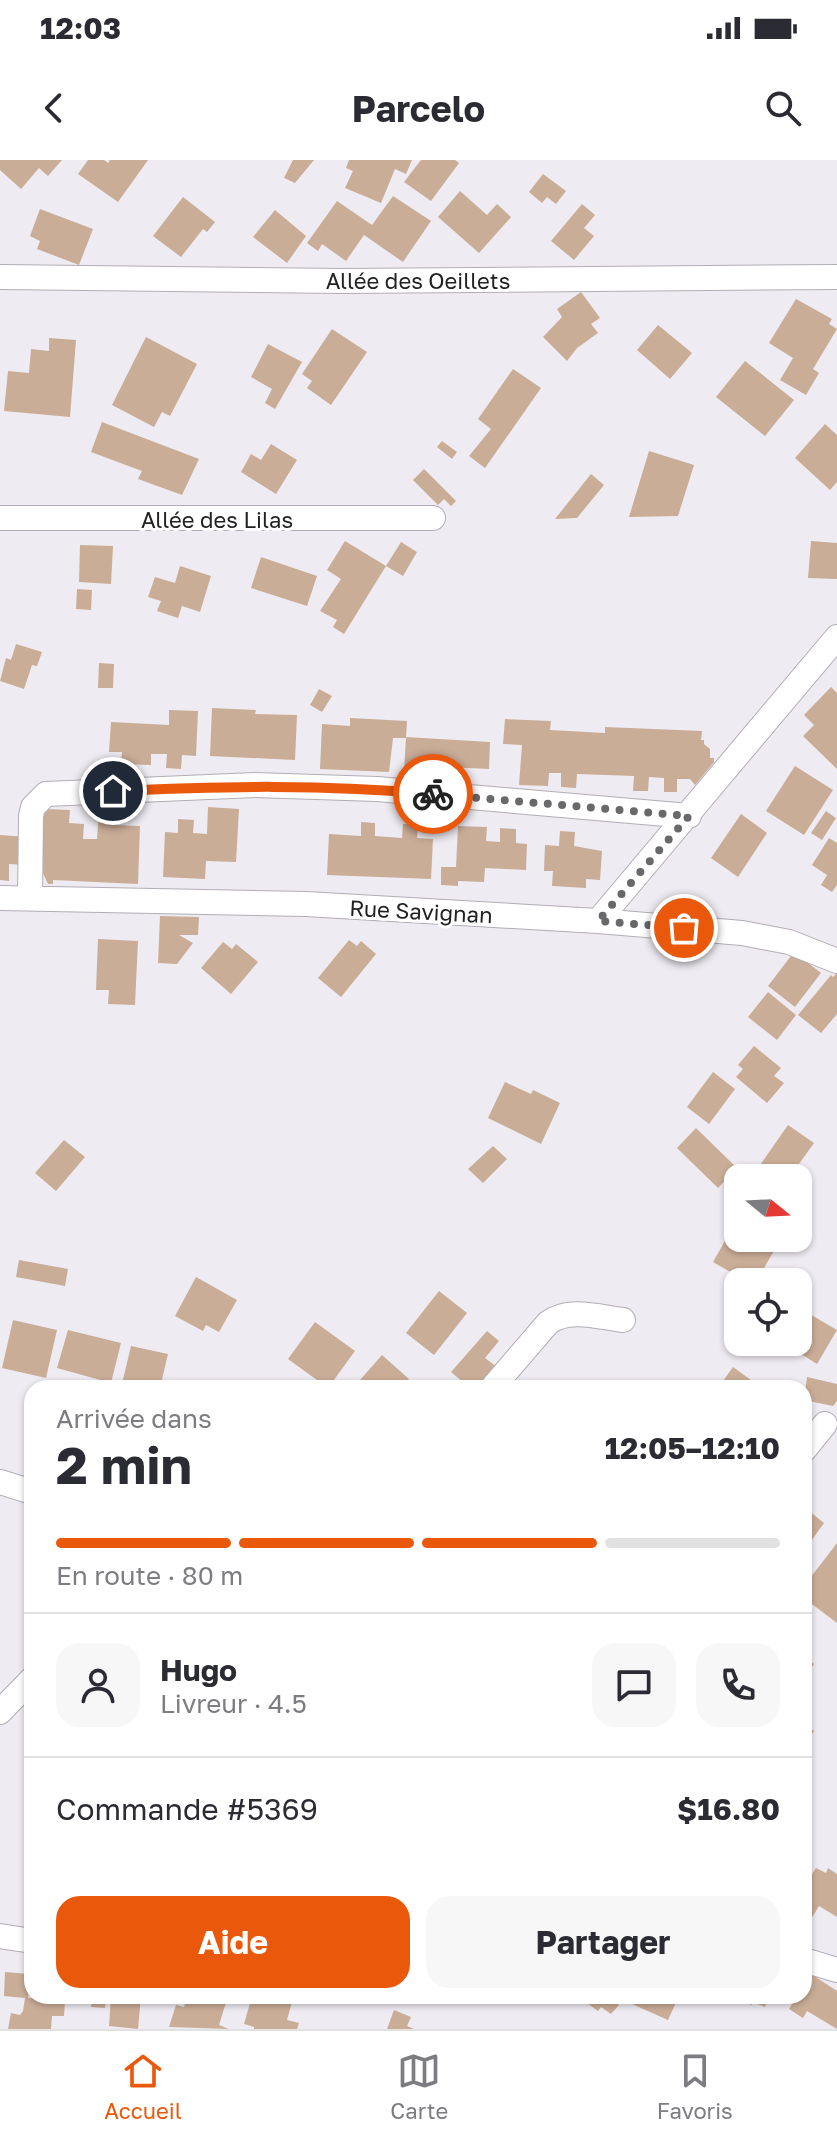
<!DOCTYPE html>
<html lang="fr">
<meta charset="utf-8">
<style>
:root{--surface:#fff;--page:#f7f7f7;--text:#2b2b33;--muted:#7c7c81;--line:#e1e1e2;--accent:#ea580c}
body{margin:0;font-family:"Golos Text",sans-serif;background:var(--page);color:var(--text);height:100vh;display:flex;flex-direction:column;font-size:30px;white-space:nowrap}
*{box-sizing:border-box;margin:0}
p{font-size:26px;color:var(--muted)}
.icon{flex:none;width:44px;height:44px;fill:none;stroke:currentColor;stroke-width:2;stroke-linecap:round;stroke-linejoin:round}
.map{position:relative;flex:1;overflow:hidden}
.details{position:absolute;left:24px;top:1220px;width:788px;height:624px;display:flex;flex-direction:column;background:var(--surface);border-radius:24px;box-shadow:0 2px 6px #0004}
.details>*{flex:none}
.needle{width:52px;rotate:108deg}
.controls{position:absolute;left:724px;top:1004px;display:grid;gap:16px}
.controls a{display:grid;place-items:center;width:88px;height:88px;border-radius:16px;background:var(--surface);box-shadow:0 2px 6px #0004;font-size:40px}
.pin{position:absolute;display:grid;place-items:center;width:68px;height:68px;color:#fff;margin:-34px;border:4px solid #fff;border-radius:50%;box-shadow:0 2px 8px #0007}
.courier{position:absolute;display:grid;place-items:center;width:80px;height:80px;margin:-40px;border:6px solid #ea580c;border-radius:50%;background:#fff;color:#222;box-shadow:0 2px 10px #0007}
.overview em{font-style:normal;font-weight:700}
.overview div{display:flex;flex-direction:column-reverse}
.overview{display:flex;align-items:center;justify-content:space-between;height:136px;padding:0 32px}
h1{font-size:52px;font-weight:700;line-height:60px}
.bar{display:grid;grid-template-columns:repeat(4,1fr);gap:12px 8px;align-content:center;height:96px;padding:0 32px}
.bar i{height:10px;border-radius:6px;background:var(--line)}
.bar .active{background:var(--accent)}
.bar p{grid-column:span 4}
.line{display:flex;align-items:center;gap:20px;padding:0 32px;border-top:2px solid var(--line)}
.line div{flex:1}
.round{display:grid;place-items:center;flex:none;width:84px;height:84px;border-radius:24px;background:var(--page)}
.cta{display:flex;gap:16px;margin-top:auto;padding:16px 32px}
.cta a{flex:1;height:92px;border-radius:24px;background:var(--accent);color:#fff;font-size:32px;font-weight:700;line-height:92px;text-align:center}
.cta a+a{background:var(--page);color:var(--text)}
.status{display:flex;justify-content:space-between;align-items:center;height:56px;padding:0 40px;background:var(--surface);direction:ltr}
.status svg{height:22px;fill:currentColor}
header{display:flex;justify-content:space-between;align-items:center;height:104px;padding:0 32px;background:var(--surface);font-size:36px;font-weight:700}
.menu{display:flex;justify-content:space-around;align-items:center;height:112px;border-top:2px solid var(--line);background:var(--surface);font-size:22px;color:var(--muted)}
.menu a{display:grid;justify-items:center;gap:4px}
.menu .active{color:var(--accent)}
.map>svg:first-child{display:block}
</style>
<div class="status"><b>12:03</b><svg viewBox="0 0 49 12"><path d="M0 12V9h3v3zM5 12V6h3v6zM10 12V3h3v9zM15 12V0h3v12zM26 1h20v11H26zM47 4h2v5h-2z"/></svg></div>
<header><svg class="icon" aria-label="back" viewBox="0 0 24 24"><path d="M15 5l-7 7 7 7"/></svg>Parcelo<svg class="icon" aria-label="search" viewBox="0 0 24 24"><circle cx="10" cy="10" r="6"/><path d="M15 15l6 6"/></svg></header>
<div class="map">
<svg width="837" height="1869" viewBox="0 0 837 1869">
<rect width="100%" height="100%" fill="#efebf2"/>
<path fill="#caad97" d="M0,0H62L48,16L39,8L21,29L0,10Z
M88,0H104L108,3L110,0H148L118,42L78,14Z
M293,0H314L295,23L284,18Z
M349,0H412L406,14L395,9L381,43L345,28L353,11L346,8Z
M421,0H455L459,3L431,41L404,22Z
M543,14L566,31L556,44L547,37L542,43L529,32Z
M460,31L487,55L497,44L511,57L479,93L438,57Z
M393,36L431,61L403,102L364,75L346,101L322,84L318,91L307,83L337,41L372,65Z
M183,37L215,62L207,72L203,69L181,97L153,76Z
M582,44L595,55L584,68L594,76L574,100L551,81Z
M40,49L93,69L79,105L37,89L40,81L30,76Z
M275,50L306,76L287,103L253,77Z
M581,132L600,158L591,164L598,173L577,188L567,201L543,177L562,157L557,149Z
M796,139L832,159L829,164L837,169L813,209L819,213L806,235L780,220L793,198L769,183Z
M658,165L692,193L670,219L637,190Z
M332,169L367,192L331,245L307,228L312,221L302,214Z
M146,177L197,204L170,256L162,252L154,267L112,245Z
M49,178L76,180L70,257L4,251L8,211L29,213L31,189L49,191Z
M268,184L302,202L275,249L265,243L272,229L251,217Z
M745,201L794,240L765,276L716,237Z
M513,209L541,228L485,308L469,296L491,269L478,259Z
M102,262L199,299L182,335L138,319L142,311L91,292Z
M825,264L837,275V322L830,330L795,298Z
M442,281L457,292L452,299L437,287Z
M271,284L297,300L276,334L241,312L251,294L261,300Z
M649,291L694,305L678,356L629,357Z
M424,309L456,341L451,346L444,339L438,345L413,320Z
M591,314L604,325L577,358L555,359Z
M345,381L386,406L344,474L333,467L337,460L320,451L341,419L327,410Z
M811,381L837,383V419L808,418Z
M401,382L417,392L403,416L386,406Z
M80,385L113,386L111,424L79,422Z
M261,397L317,416L307,446L251,428Z
M180,406L211,416L200,452L182,446L178,458L157,451L161,441L148,437L155,417L175,423Z
M77,429L92,430L91,450L76,449Z
M16,484L42,492L37,506L32,505L24,529L0,521L6,498L11,500Z
M99,503L114,504L113,528H98Z
M831,527L837,533V609L803,576L814,565L804,555Z
M319,529L332,536L322,552L310,545Z
M212,548L256,550L255,554L297,555L295,600L210,596Z
M169,550L198,551L196,596L182,595L181,609L166,608L167,594H151V605L121,604L122,592H109L111,562L169,565Z
M350,558L407,561L406,578H393L389,612L320,609L322,564L350,566Z
M505,559L551,561L550,570L605,573V567L702,571L701,580H704V584L710,589V598H714V602L695,625L690,619H677V632H664V618L649,617L648,631H633L634,616L577,614L576,628L561,627V613H549L548,626L519,625L522,585L503,584Z
M406,577L490,582L489,609L447,607V614L404,612Z
M795,606L833,630L804,675L766,651Z
M208,647L239,649L236,702L206,701L205,719L163,717L165,672L178,673V659L194,660L193,673L207,674Z
M44,649L70,650L69,663L84,664L83,679H97L99,651H116L115,665L140,666L138,724L53,720V724H48L41,709Z
M826,651L836,658L822,680L811,673Z
M741,654L767,673L738,717L711,698Z
M361,662L375,663V676L402,678L403,664H418L417,678L433,679L431,719L327,715L329,674L361,676Z
M458,666L487,667L486,681L500,682V668L516,669V683L527,684L526,710L485,708L484,722L458,721V726L441,725V707H456Z
M560,671L575,672L574,686L602,691L600,720L586,719V728L552,726L553,711H544L545,685L559,686Z
M0,675L27,677L25,705L9,704V721L0,720Z
M829,678L837,683V725L832,732L821,725L827,715L812,705Z
M160,756L199,757L198,775H179L193,783L177,804L158,803Z
M98,779L138,781L135,845L108,844L109,830H96Z
M349,780L357,786L361,781L376,794L341,837L318,818Z
M223,782L232,789L236,784L258,802L231,834L201,808Z
M794,792L821,813L795,847L768,826Z
M837,813V854L821,873L798,855L831,815L833,817Z
M768,832L796,855L777,880L748,857Z
M754,886L781,908L774,916L784,923L767,943L736,917L743,909L738,905Z
M713,912L735,929L709,964L687,947Z
M505,922L531,934L533,930L560,943L541,984L488,958Z
M788,965L814,983L789,1018H751Z
M696,968L737,1008L718,1028L677,988Z
M64,980L85,997L56,1031L35,1013Z
M493,986L507,999L483,1023L468,1009Z
M734,1065L738,1068V1078H756L775,1089L756,1122H748L713,1102Z
M19,1100L68,1109L65,1126L16,1117Z
M196,1117L237,1140L219,1172L206,1165L203,1171L175,1156Z
M439,1131L467,1153L434,1195L406,1173Z
M798,1137L812,1146L808,1153L837,1170L817,1204L782,1182H798Z
M13,1160L57,1170L46,1218L2,1208Z
M315,1162L355,1191L328,1228L288,1199Z
M68,1170L121,1183L111,1223L57,1208Z
M487,1171L499,1181L485,1198L497,1207L481,1228H470L451,1212Z
M131,1186L168,1194L160,1228H121Z
M382,1195L409,1219L402,1228H353Z
M733,1207L762,1228H718Z
M807,1217L837,1224V1241L833,1246L804,1240Z
M804,1347L824,1363L804,1391Z
M837,1383V1463L804,1438V1426Z
M804,1496L814,1504L804,1518Z
M804,1564L814,1571L806,1583L804,1582Z
M816,1708L826,1713L828,1708L837,1714V1757L819,1746L804,1771V1720L807,1715L810,1717Z
M5,1812L30,1814L28,1838L65,1841L64,1856H52L51,1869H8L11,1853L20,1855L23,1851L25,1838L4,1836Z
M811,1814L837,1831V1869L807,1851L803,1858L789,1849L797,1836H804V1825Z
M92,1836H106L105,1848L91,1847Z
M111,1836H141L138,1869L109,1866Z
M187,1836H228L219,1865L229,1869L169,1867L176,1845L184,1847Z
M252,1836L293,1838L287,1860L299,1863L297,1869H254V1867L244,1864Z
M577,1836H608L619,1845L611,1854L601,1847L598,1851Z
M635,1836H679L668,1860L632,1844Z
M728,1836H769L765,1847L753,1842L752,1845Z
M394,1850L411,1857L407,1866L414,1869H387Z"/>
<g fill="none" stroke-linecap="round" stroke-linejoin="round">
<g stroke="#b2adb4" stroke-width="26">
<path id="minor" d="M0,117L342,121L837,117
M0,358H433
M0,738L306,744L598,761L742,773L789,782L837,801
M30,738L31,656L33,647L46,634L255,625L377,629L689,656
M598,761L837,477
M492,1228L548,1163C568,1147 599,1157 623,1160
M804,1290L825,1264
M0,1322L32,1332
M0,1552L32,1519
M0,1776L32,1781
M804,1800L837,1810"/>
</g>
<use href="#minor" stroke="#fff" stroke-width="24"/>
</g>
<g fill="none" stroke-linecap="round" stroke-linejoin="round">
<path stroke="#6a686b" stroke-width="8" stroke-dasharray="0 14.4" d="M433,634L689,656L598,761L684,768"/>
<path stroke="#ea580c" stroke-width="10" d="M113,631C220,626 326,624 433,634"/>
</g>
<g text-anchor="middle" dominant-baseline="central" stroke-width="6" stroke-linejoin="round" paint-order="stroke">
<g font-size="22" fill="#222123" stroke="#fff">
<text x="418" y="120">Allée des Oeillets</text>
<text x="217" y="359">Allée des Lilas</text>
<text transform="translate(421 751) rotate(3)">Rue Savignan</text>
</g>
</g>
</svg>
<div class="controls">
<a><svg class="needle" viewBox="-14 -14 28 28"><path d="M0-13l5 13h-10z" fill="#e53935"/><path d="M0 13l5-13h-10z" fill="#7c7c81"/></svg></a>
<a><svg class="icon" aria-label="locate" viewBox="0 0 24 24"><circle cx="12" cy="12" r="6"/><path d="M12 2v4M12 18v4M2 12h4M18 12h4"/></svg></a>
</div>
<div class="pin" style="left:684px;top:768px;background:#ea580c"><svg class="icon" aria-label="bag" viewBox="0 0 24 24"><path d="M5 8h14l-1 12H6zM9 8a3 3 0 0 1 6 0"/></svg></div>
<div class="pin" style="left:113px;top:631px;background:#1f2937"><svg class="icon" aria-label="home" viewBox="0 0 24 24"><path d="M3 11l9-7 9 7M6 9v11h12V9"/></svg></div>
<div class="courier" style="left:433px;top:634px"><svg class="icon" aria-label="bike" viewBox="0 0 24 24"><circle cx="6" cy="16" r="4"/><circle cx="18" cy="16" r="4"/><path d="M6 16l4-8h5l3 8M10 8l3 8H6M13 5h3"/></svg></div>
<section class="details">
<div class="overview"><div><h1>2 min</h1><p>Arrivée dans</p></div><em>12:05–12:10</em></div>
<div class="bar"><i class="active"></i><i class="active"></i><i class="active"></i><i></i><p>En route · 80 m</p></div>
<div class="line" style="height:144px"><a class="round"><svg class="icon" aria-label="person" viewBox="0 0 24 24"><circle cx="12" cy="8" r="4"/><path d="M4 21q1-7 8-7t8 7"/></svg></a><div><b>Hugo</b><p>Livreur · 4.5</p></div><a class="round"><svg class="icon" aria-label="chat" viewBox="0 0 24 24"><path d="M4 5h16v11H9l-5 4z"/></svg></a><a class="round"><svg class="icon" aria-label="phone" viewBox="0 0 24 24"><path d="M5 4h4l2 5-3 2q2 4 5 5l2-3 5 2v4C11 20 4 13 5 4z"/></svg></a></div>
<div class="line" style="height:104px"><div>Commande #5369</div><b>$16.80</b></div>
<div class="cta"><a>Aide</a><a>Partager</a></div>
</section>
</div>
<nav class="menu">
<a class="active"><svg class="icon" aria-label="home" viewBox="0 0 24 24"><path d="M3 11l9-7 9 7M6 9v11h12V9"/></svg>Accueil</a>
<a><svg class="icon" aria-label="map" viewBox="0 0 24 24"><path d="M3 6l6-2 6 2 6-2v14l-6 2-6-2-6 2zM9 4v14M15 6v14"/></svg>Carte</a>
<a><svg class="icon" aria-label="saved" viewBox="0 0 24 24"><path d="M7 4h10v16l-5-4-5 4z"/></svg>Favoris</a>
</nav>
